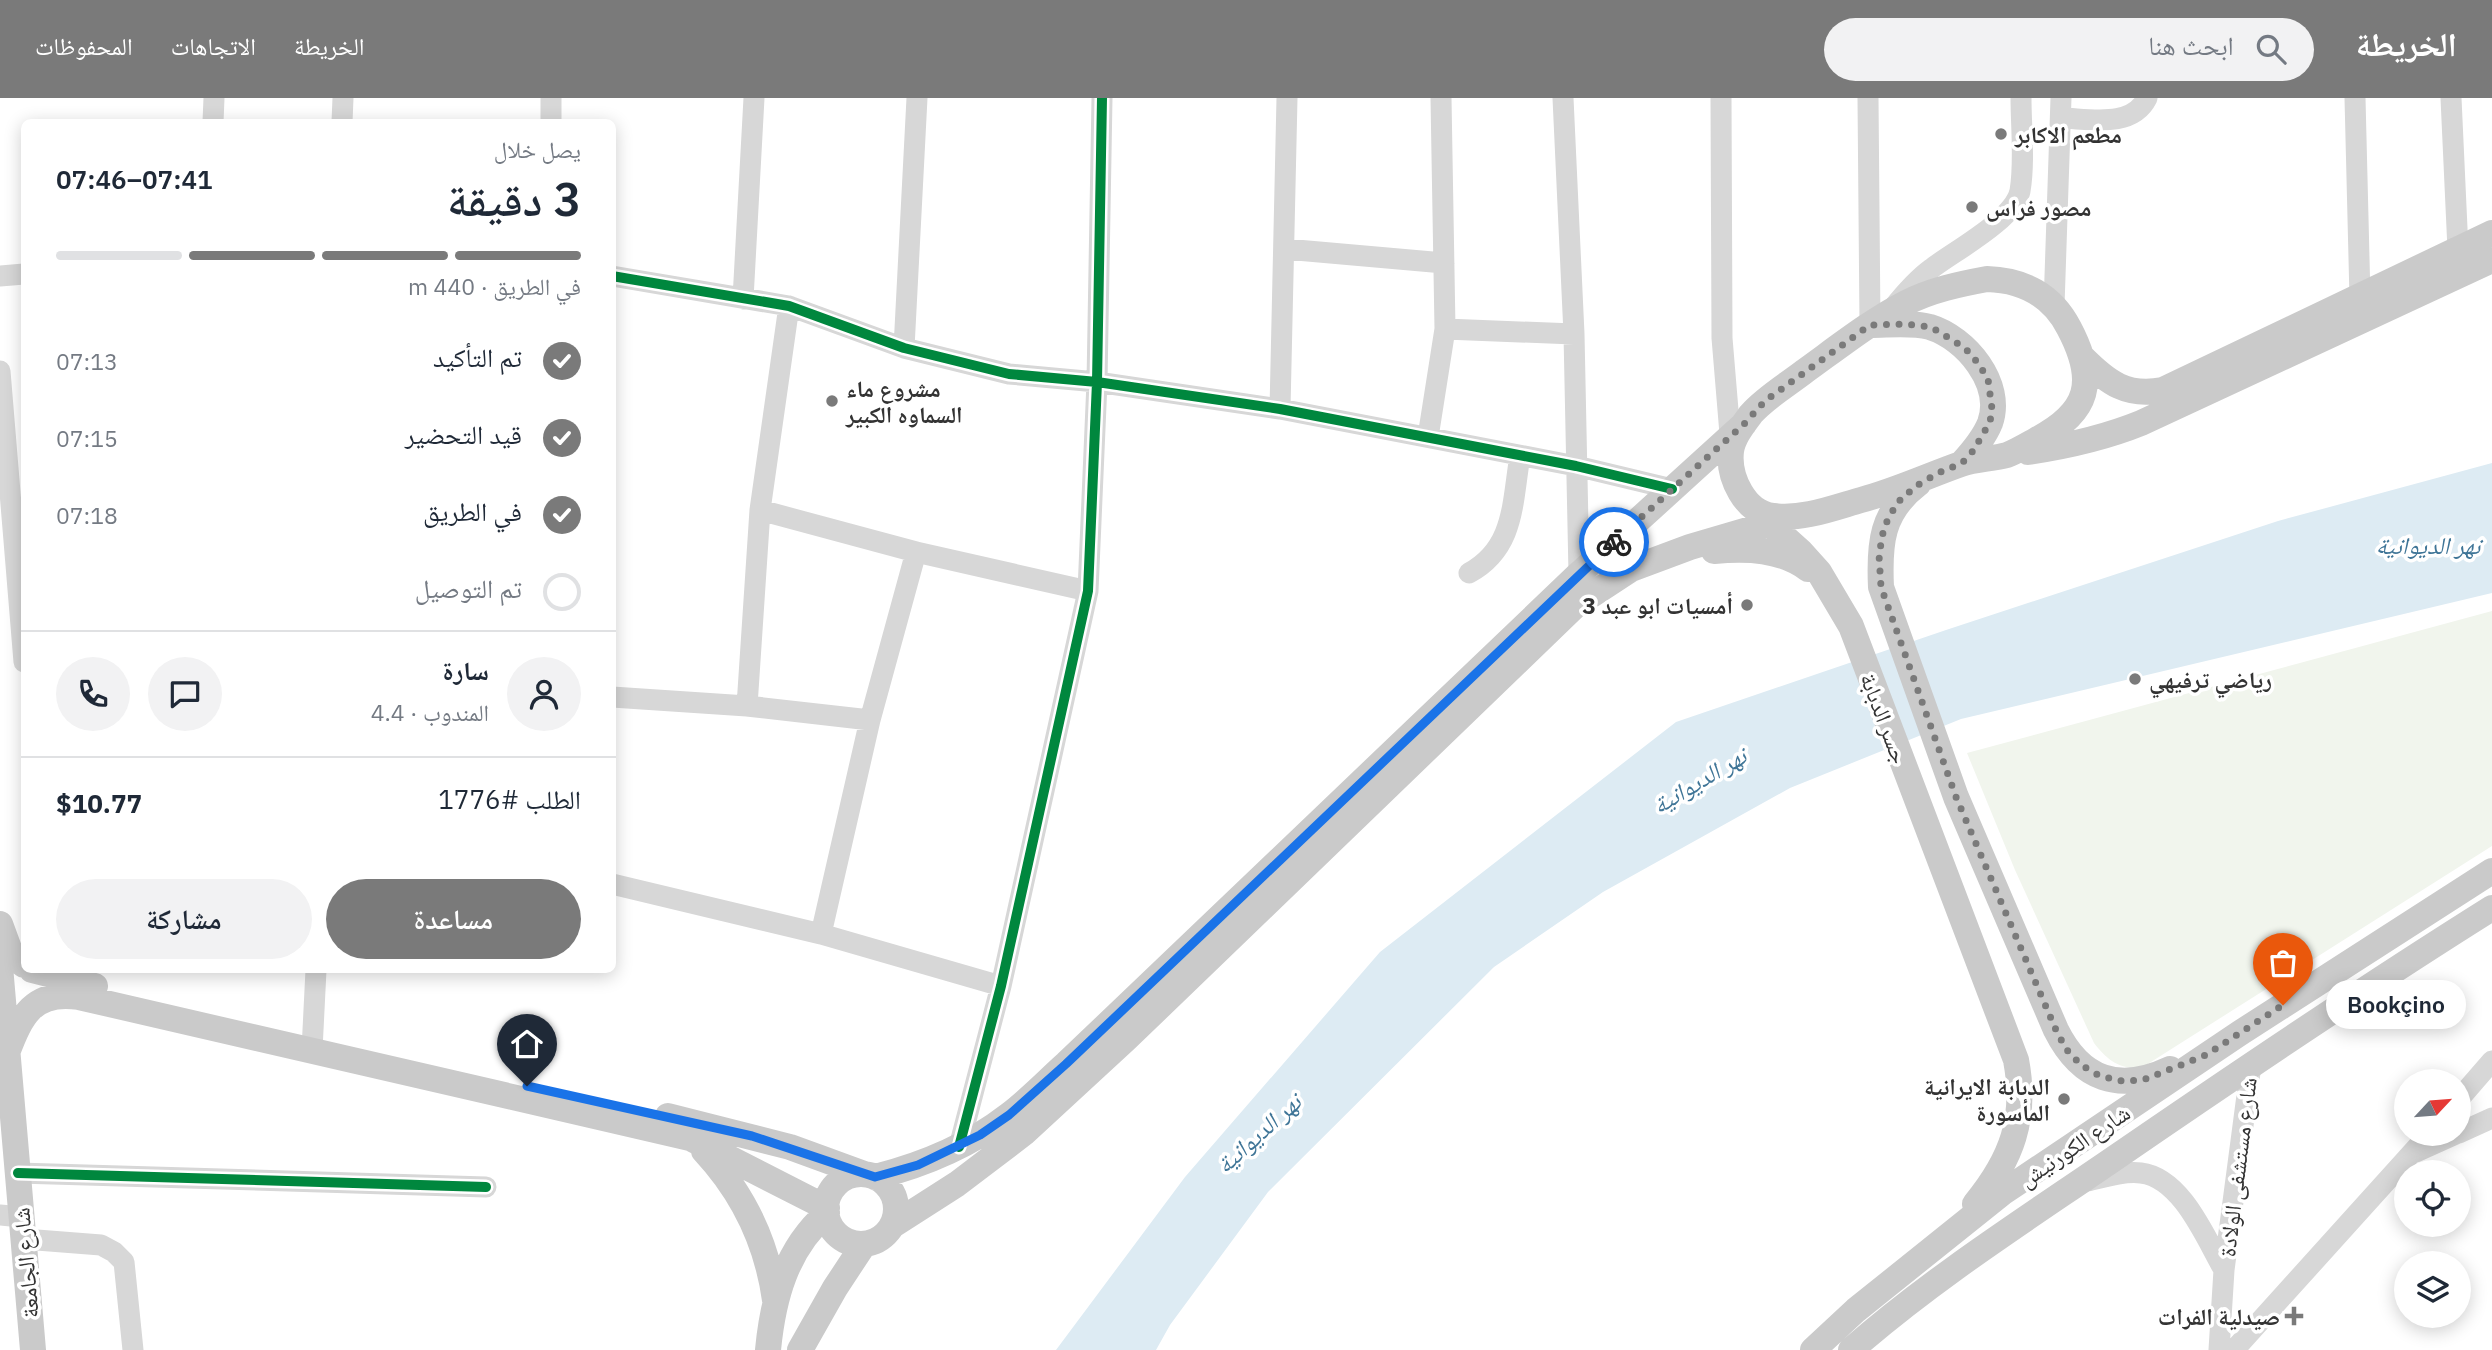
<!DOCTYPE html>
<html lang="ar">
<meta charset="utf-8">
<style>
:root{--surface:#fff;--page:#f2f2f3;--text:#1f2937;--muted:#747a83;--line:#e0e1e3;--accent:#7a7a7a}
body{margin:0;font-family:"IBM Plex Sans","Noto Naskh Arabic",sans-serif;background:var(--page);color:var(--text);direction:rtl;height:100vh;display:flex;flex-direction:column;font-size:26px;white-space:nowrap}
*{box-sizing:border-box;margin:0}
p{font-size:23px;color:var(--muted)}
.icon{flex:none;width:38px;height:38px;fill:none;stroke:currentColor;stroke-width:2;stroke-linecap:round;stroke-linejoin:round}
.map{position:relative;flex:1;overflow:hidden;direction:ltr}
.side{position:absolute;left:21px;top:21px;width:595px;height:854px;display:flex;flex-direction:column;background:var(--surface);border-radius:10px;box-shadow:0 4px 18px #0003;direction:rtl}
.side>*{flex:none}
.needle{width:46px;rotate:64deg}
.fabs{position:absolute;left:2394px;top:971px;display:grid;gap:14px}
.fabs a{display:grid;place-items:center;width:77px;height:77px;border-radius:50%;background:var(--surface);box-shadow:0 4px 18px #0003;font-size:35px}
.pin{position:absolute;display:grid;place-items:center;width:60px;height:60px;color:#fff;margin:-72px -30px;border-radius:50% 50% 50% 0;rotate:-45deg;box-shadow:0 0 7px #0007}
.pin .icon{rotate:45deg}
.courier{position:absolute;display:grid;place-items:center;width:70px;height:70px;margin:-35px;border:5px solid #1a73e8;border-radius:50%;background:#fff;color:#222;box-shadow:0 2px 9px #0007}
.bubble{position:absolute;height:49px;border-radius:24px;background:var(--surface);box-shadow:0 4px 18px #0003;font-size:23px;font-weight:600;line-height:49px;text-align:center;direction:rtl}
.overview em{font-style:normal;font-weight:600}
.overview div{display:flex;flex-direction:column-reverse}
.overview{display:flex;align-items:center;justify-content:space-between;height:119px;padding:0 35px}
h1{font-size:46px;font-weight:600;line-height:52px}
.bar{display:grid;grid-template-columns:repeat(4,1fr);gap:10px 7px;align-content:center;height:84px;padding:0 35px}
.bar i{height:9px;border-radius:5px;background:var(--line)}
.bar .on{background:var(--accent)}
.bar p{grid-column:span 4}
.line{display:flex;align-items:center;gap:18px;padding:0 35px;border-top:2px solid var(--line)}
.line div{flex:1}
.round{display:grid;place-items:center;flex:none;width:74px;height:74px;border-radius:37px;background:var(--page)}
ol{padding:0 35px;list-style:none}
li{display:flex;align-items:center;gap:21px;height:77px}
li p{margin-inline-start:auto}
li .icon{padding:7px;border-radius:50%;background:var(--accent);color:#fff;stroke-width:4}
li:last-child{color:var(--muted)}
li i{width:38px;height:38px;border:4px solid var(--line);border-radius:50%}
.cta{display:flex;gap:14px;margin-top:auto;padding:14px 35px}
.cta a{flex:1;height:80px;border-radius:42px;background:var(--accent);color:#fff;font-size:28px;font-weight:600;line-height:80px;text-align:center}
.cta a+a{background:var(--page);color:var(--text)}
header{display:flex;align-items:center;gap:42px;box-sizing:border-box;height:98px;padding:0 35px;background:var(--accent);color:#fff}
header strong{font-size:33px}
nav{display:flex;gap:38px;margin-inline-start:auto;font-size:24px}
.search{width:490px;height:63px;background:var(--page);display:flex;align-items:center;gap:18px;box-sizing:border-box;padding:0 24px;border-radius:38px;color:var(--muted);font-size:26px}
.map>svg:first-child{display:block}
</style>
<header>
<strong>الخريطة</strong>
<div class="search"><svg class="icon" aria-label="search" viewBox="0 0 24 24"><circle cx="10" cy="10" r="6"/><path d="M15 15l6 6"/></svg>ابحث هنا</div>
<nav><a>الخريطة</a><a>الاتجاهات</a><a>المحفوظات</a></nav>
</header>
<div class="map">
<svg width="2492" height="1252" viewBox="0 0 2492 1252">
<rect width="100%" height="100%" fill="#fff"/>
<path fill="#f1f5ed" d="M2492,513V748L2143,969C2121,973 2107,962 2094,945L2015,772L1967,655Z"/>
<path fill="#ddebf3" d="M2492,365V495L1961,621L1790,690L1603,794L1494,869L1268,1094L1170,1227L1156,1252H1056L1185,1079L1380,854L1676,624L1946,532L2278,423Z"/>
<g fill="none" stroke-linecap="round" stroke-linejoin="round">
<path stroke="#d7d7d7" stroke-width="21" d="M1563,0L1574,236L1579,476
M1721,0L1722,240L1731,348
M1868,0L1870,227
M2355,0L2360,200
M2451,0L2458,152L2465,164
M2062,20C2091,21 2132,30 2147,0
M213,24L214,0
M342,24L343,0
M551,24V0
M1285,151L1444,165
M0,178L24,176
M612,178L789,208L904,250L1009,276L1097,284L1280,311L1576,368L1672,391
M743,201L754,0
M2054,208L2061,0
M1893,210C1905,195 1916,182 1931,171C1954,153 2014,122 2020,93C2025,63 2021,30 2021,0
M1445,231L1574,236
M904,250L917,0
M0,273L24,564
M1280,311L1287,0
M1428,339L1445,231L1441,0
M760,412L916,454L1088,493
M1469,475C1515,450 1512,405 1520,358
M612,599L747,608L870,622
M747,608L760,412L789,208
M612,786L821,836L1001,888
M821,836L870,622L916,454
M312,952L316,872
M2459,1001L2492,963
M2459,1035L2492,1020
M959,1049L1001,888L1088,493L1097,284L1102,0
M2416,1054L2456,1036
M18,1075L486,1089
M2087,1083C2105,1079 2123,1073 2141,1075C2182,1080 2206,1141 2224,1172
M0,1117L21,1119
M24,1141L101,1147L114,1154L124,1164L133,1252
M2219,1252L2224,1172L2251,967
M2234,1252L2429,1036"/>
<path stroke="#cacaca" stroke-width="26" d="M1987,181C2023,182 2052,197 2069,230C2097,283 2090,314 2036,342C2027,347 2017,353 2007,357C1992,361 1975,361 1961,366C1927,378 1895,393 1861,402C1833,410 1802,422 1773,418C1745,415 1728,379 1731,353C1733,339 1743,327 1751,316C1766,299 1787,287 1805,273C1837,250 1871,223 1906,205C1931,192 1960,186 1987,181Z
M1870,227C1889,227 1911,224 1930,229C1966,240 2004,286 1990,325C1984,340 1973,353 1962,365
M2083,260C2108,285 2127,299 2163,292L2492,135
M2028,354C2068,348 2104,340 2141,325L2492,162
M1918,386C1881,414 1879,446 1881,489L1956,699L2056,932C2081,982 2119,995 2170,971
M1759,416L1801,454L1819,474L1851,528L2016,962C2027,1020 2012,1061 1975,1106
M1714,453C1747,450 1781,451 1808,471
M0,826L11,856L24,867
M0,868L33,1252
M32,872L95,888
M7,955C21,918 33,892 79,899L690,1040L827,1110
M668,1018L790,1049L864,1076
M704,1053C744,1096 767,1144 775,1202
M826 1111a35 35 0 1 1 70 0a35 35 0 1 1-70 0Z
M875,1079C923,1067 969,1048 1009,1017C1029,1002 1047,983 1066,966L1579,476L1744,326
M893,1127L957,1086L1024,1035L1127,940L1576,507L1631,471L1690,449L1792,419
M768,1252C773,1200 786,1151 827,1115
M800,1252L835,1190L864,1146
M1813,1252L1856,1212L2002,1095L2240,935L2492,773
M1851,1252C1932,1181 2023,1123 2112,1062C2237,976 2363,891 2492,810"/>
<g stroke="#fff" stroke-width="15">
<path id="cycleway" d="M612,178L789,208L904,250L1009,276L1097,284L1280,311L1576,368L1672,391
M959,1049L1001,888L1088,493L1097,284L1102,0
M18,1075L486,1089"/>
</g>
<use href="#cycleway" stroke="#00873e" stroke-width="10"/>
</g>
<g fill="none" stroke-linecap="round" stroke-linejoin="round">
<path stroke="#7a7a7a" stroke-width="7" stroke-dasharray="0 12.6" d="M1614,444L1744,326L1765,303L1870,227L1904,226L1931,229L1965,250L1978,265L1988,281L1992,311L1990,324L1973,353L1962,365L1938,375L1916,388L1897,405L1884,429L1879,457L1881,489L1956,699L2056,932L2066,951L2081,967L2100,978L2122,983L2143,982L2206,957L2283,907"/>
<path stroke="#1a73e8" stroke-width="9" d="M527,988L752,1038L875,1079L918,1067L980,1037L1009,1017L1066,966L1614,444"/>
</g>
<g fill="#7a7a7a" stroke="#fff" stroke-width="2.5">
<circle cx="2001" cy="36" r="7"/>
<circle cx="1972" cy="109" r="7"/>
<circle cx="832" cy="303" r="7"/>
<circle cx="1747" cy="507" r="7"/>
<circle cx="2135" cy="581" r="7"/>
<circle cx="2064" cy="1001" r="7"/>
<path d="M2290.5 1207.5h7v7h7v7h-7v7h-7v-7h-7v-7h7z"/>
</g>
<g text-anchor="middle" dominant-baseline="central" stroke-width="7" stroke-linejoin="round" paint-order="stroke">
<g font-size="23" font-weight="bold" fill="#333" stroke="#fff" text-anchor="start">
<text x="2015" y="36">مطعم الاكابر</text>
<text x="1986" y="109">مصور فراس</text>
<text x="846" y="290">مشروع ماء<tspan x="846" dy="26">السماوه الكبير</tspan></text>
<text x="1733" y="507" text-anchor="end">أمسيات ابو عبد 3</text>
<text x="2149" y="581">رياضي ترفيهي</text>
<text x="2050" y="988" text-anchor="end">الدبابة الايرانية<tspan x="2050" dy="26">المأسورة</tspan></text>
<text x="2280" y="1218" text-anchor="end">صيدلية الفرات</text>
</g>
<g font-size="23" fill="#333" stroke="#fff">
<text transform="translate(1885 620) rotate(69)">جسر الدبابة</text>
<text transform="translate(2074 1047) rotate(-34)">شارع الكورنيش</text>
<text transform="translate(2237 1069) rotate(-83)">شارع مستشفى الولادة</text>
<text transform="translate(25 1165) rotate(-95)">شارع الجامعة</text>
</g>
<g font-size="24" font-style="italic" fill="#3f7597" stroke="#fff">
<text x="2428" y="447">نهر الديوانية</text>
<text transform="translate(1699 682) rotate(-31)">نهر الديوانية</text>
<text transform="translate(1258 1035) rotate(-42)">نهر الديوانية</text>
</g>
</g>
</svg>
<div class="fabs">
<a><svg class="needle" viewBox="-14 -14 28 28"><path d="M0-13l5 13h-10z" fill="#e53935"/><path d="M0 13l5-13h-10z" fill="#747a83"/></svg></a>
<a><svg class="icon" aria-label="locate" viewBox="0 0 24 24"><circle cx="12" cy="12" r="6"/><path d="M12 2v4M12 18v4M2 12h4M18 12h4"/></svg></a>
<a><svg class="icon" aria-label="layers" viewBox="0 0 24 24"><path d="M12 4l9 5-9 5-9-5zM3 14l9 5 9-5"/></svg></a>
</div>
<div class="pin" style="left:2283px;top:907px;background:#ea580c"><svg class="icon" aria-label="bag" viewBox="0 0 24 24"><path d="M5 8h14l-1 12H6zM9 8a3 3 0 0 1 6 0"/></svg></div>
<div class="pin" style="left:527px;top:988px;background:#1f2937"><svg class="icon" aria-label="home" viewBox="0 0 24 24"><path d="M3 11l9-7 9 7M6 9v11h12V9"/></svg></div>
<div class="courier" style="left:1614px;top:444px"><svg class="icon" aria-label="bike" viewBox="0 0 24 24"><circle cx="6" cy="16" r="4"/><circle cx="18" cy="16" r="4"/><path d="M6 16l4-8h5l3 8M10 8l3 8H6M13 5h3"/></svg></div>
<div class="bubble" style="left:2326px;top:882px;width:140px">Bookçino</div>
<section class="side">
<div class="overview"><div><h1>3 دقيقة</h1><p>يصل خلال</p></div><em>07:41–07:46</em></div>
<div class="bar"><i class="on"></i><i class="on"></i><i class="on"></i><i></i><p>في الطريق · 440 m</p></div>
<ol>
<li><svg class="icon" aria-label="check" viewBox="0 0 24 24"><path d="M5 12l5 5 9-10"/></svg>تم التأكيد<p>07:13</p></li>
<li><svg class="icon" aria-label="check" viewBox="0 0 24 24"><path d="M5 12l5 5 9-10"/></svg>قيد التحضير<p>07:15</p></li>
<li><svg class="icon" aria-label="check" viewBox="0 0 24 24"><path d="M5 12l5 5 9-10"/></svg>في الطريق<p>07:18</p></li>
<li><i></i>تم التوصيل</li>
</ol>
<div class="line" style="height:126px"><a class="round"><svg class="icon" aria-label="person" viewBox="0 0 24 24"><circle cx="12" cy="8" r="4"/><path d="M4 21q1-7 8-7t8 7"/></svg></a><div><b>سارة</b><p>المندوب · 4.4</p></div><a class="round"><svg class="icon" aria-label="chat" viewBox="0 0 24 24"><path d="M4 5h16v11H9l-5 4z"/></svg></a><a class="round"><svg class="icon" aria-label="phone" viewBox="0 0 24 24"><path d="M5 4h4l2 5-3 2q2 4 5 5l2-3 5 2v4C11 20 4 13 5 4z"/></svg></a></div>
<div class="line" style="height:91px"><div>الطلب #1776</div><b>$10.77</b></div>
<div class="cta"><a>مساعدة</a><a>مشاركة</a></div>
</section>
</div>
